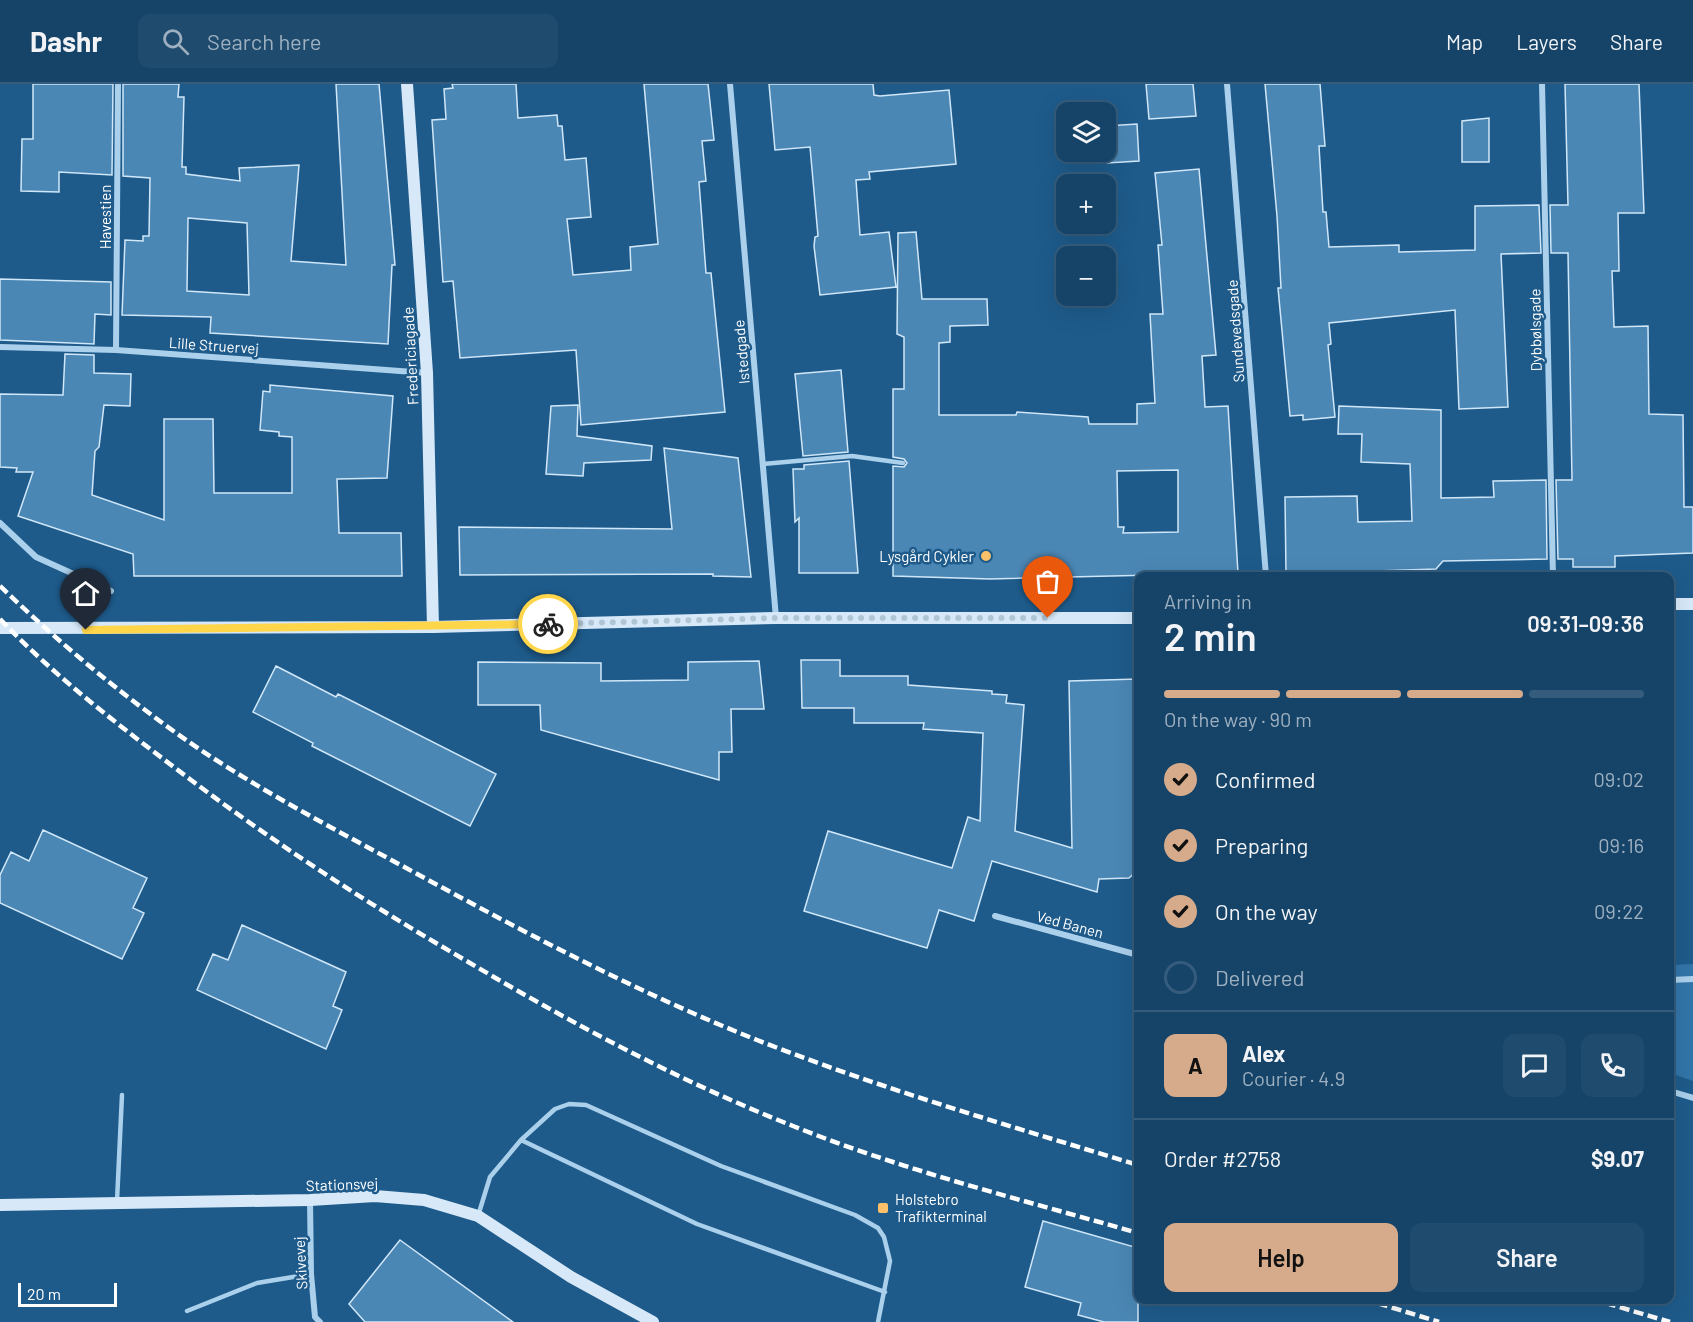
<!DOCTYPE html>
<meta charset="utf-8">
<style>
:root{--surface:#164468;--page:#1f4b6e;--text:#f1f3f6;--muted:#9eb0c0;--line:#355c7c;--accent:#d6ab8b}
body{margin:0;font-family:Barlow,sans-serif;background:var(--page);color:var(--text);height:100vh;display:flex;flex-direction:column;font-size:22px;white-space:nowrap}
*{box-sizing:border-box;margin:0}
p{font-size:20px;color:var(--muted)}
.icon{flex:none;width:33px;height:33px;fill:none;stroke:currentColor;stroke-width:2;stroke-linecap:round;stroke-linejoin:round}
.map{position:relative;flex:1;overflow:hidden}
.details{position:absolute;left:1134px;top:488px;width:540px;height:732px;display:flex;flex-direction:column;background:var(--surface);border-radius:12px;box-shadow:0 6px 24px #0002,0 0 0 2px var(--line)}
.details>*{flex:none}
.tools{position:absolute;left:1056px;top:18px;display:grid;gap:12px}
.tools a{display:grid;place-items:center;width:60px;height:60px;border-radius:12px;background:var(--surface);box-shadow:0 6px 24px #0002,0 0 0 2px var(--line);font-size:30px}
.scale{position:absolute;left:18px;bottom:15px;width:99px;box-sizing:border-box;padding-left:6px;border:3px solid #fff;border-top:0;font-size:16px;line-height:21px;white-space:nowrap;color:#fff;-webkit-text-stroke:4px #1e5b8b;paint-order:stroke}
.pin{position:absolute;display:grid;place-items:center;width:51px;height:51px;color:#fff;margin:-62px -26px;border-radius:50% 50% 50% 0;rotate:-45deg;box-shadow:0 0 6px #0007}
.pin .icon{rotate:45deg}
.courier{position:absolute;display:grid;place-items:center;width:60px;height:60px;margin:-30px;border:4px solid #ffd54a;border-radius:50%;background:#fff;color:#222;box-shadow:0 2px 8px #0007}
.summary em{font-style:normal;font-weight:600}
.summary div{display:flex;flex-direction:column-reverse}
.summary{display:flex;align-items:center;justify-content:space-between;height:102px;padding:0 30px}
h1{font-size:39px;font-weight:600;line-height:45px}
.bar{display:grid;grid-template-columns:repeat(4,1fr);gap:9px 6px;align-content:center;height:72px;padding:0 30px}
.bar i{height:8px;border-radius:4px;background:var(--line)}
.bar .selected{background:var(--accent)}
.bar p{grid-column:span 4}
.line{display:flex;align-items:center;gap:15px;padding:0 30px;border-top:2px solid var(--line)}
.line div{flex:1}
.round{display:grid;place-items:center;flex:none;width:63px;height:63px;border-radius:12px;background:var(--page)}
ol{padding:0 30px;list-style:none}
li{display:flex;align-items:center;gap:18px;height:66px}
li p{margin-inline-start:auto}
li .icon{padding:6px;border-radius:50%;background:var(--accent);color:#111;stroke-width:4}
li:last-child{color:var(--muted)}
li i{width:33px;height:33px;border:3px solid var(--line);border-radius:50%}
.primary-button{display:flex;gap:12px;margin-top:auto;padding:12px 30px}
.primary-button a{flex:1;height:69px;border-radius:12px;background:var(--accent);color:#111;font-size:24px;font-weight:600;line-height:69px;text-align:center}
.primary-button a+a{background:var(--page);color:var(--text)}
header{display:flex;align-items:center;gap:36px;box-sizing:border-box;height:84px;padding:0 30px;background:var(--surface);border-bottom:2px solid var(--line)}
header strong{font-size:28px}
nav{display:flex;gap:33px;margin-inline-start:auto;font-size:21px}
.search{width:420px;height:54px;background:var(--page);display:flex;align-items:center;gap:15px;box-sizing:border-box;padding:0 21px;border-radius:12px;color:var(--muted);font-size:22px}
.map>svg:first-child{display:block}
</style>
<header>
<strong>Dashr</strong>
<div class="search"><svg class="icon" aria-label="search" viewBox="0 0 24 24"><circle cx="10" cy="10" r="6"/><path d="M15 15l6 6"/></svg>Search here</div>
<nav><a>Map</a><a>Layers</a><a>Share</a></nav>
</header>
<div class="map">
<svg width="1693" height="1238" viewBox="0 0 1693 1238">
<rect width="100%" height="100%" fill="#1e5b8b"/>
<path fill="#3275a9" d="M1693,880V997L1670,989V881Z"/>
<path fill="#4b87b5" stroke="#d0e7f9" stroke-width="1.5" fill-rule="evenodd" d="M33,0H113L112,91L59,88V108L21,107L22,55H33Z
M123,0H179L178,13H184L182,83H186V90L240,97L239,84L299,81L291,177L346,181L336,0H379L395,181H392L388,260L210,249L211,233L122,231L125,156L143,157V152H149L150,94L123,92ZM188,134L247,139L249,211L187,207Z
M452,0H516L518,34L557,31L558,42H562L565,76L586,74L591,133L567,135L573,191L631,186L630,163L658,160L644,0H708L714,56L702,57L706,97L699,98L706,189H711L725,328L581,341L576,266L460,274L453,197L443,198L432,36L446,35L444,5L453,4Z
M769,0H873L874,11L880,12L949,6L956,80L869,88L870,95L856,96L860,151L889,148L896,203L820,211L814,162L815,153L818,152L810,63L775,66Z
M1146,0H1193L1196,32L1149,35Z
M1265,0H1320L1325,62H1319L1323,128H1326L1329,163L1399,161V168L1475,166V122L1539,121L1541,169L1501,170L1508,323L1459,325L1455,226L1329,239L1331,260L1328,261L1335,333L1303,336V331L1290,332L1278,204H1281L1277,132Z
M1565,0H1639L1644,129H1618L1619,187H1612L1614,243L1648,242L1649,330L1683,331L1684,423H1693V469L1615,472V483H1573V475H1558L1556,396H1572L1568,169H1551L1550,121H1568Z
M1489,34V78H1462V37Z
M1137,40L1139,77L1107,79L1106,42Z
M1199,85L1216,271L1202,272L1205,323L1228,322L1238,489L990,495L893,492V382L904,383L907,379L904,375L893,373V305H904V253L897,250L898,149L916,148L922,215H987L988,241L950,242V258L939,259V331H1016L1017,328L1088,333L1089,340H1137V320L1155,319L1150,230H1163L1158,161H1162L1155,89ZM1178,386V448L1123,449L1124,443H1118L1117,387Z
M0,195L111,198V231L95,230L94,260L0,256Z
M65,270L94,271V289L131,290L130,322L104,321L99,363L95,367L92,411L164,436V335H213L214,409H292V353L279,352V348L260,346L263,307L270,308V301L393,312L387,394L337,395L339,449H401L402,492H134L133,470L18,432L33,388H16L17,384L0,383V310L63,311Z
M841,286L848,368L803,372L795,290Z
M578,321L577,352L652,362L651,376L584,379L583,392L546,390L551,322Z
M1339,322L1441,326V414L1494,413L1493,397L1546,396L1547,475L1443,477L1436,485L1286,490L1285,413L1357,412L1358,438L1412,437L1410,380L1361,378L1362,350H1338Z
M664,364L738,374L751,493L713,492V490L460,491L459,443L672,445Z
M849,377L858,489H799V434L795,438L793,385H804V381Z
M801,576H840V592H908V601L992,607V610L1007,611L1006,619L1024,621L1015,747L1072,764L1069,597L1138,595V786L1129,794L1099,795L1097,808L992,777L974,837L939,826L927,864L804,827L828,747L952,784L968,733L980,737L983,649L923,645L924,639H854V624H802Z
M759,577L764,625H731L732,668H719V696L541,646L540,621H478V578L601,579V597L688,596V578Z
M276,582L336,613L338,610L496,690L470,742L312,662L313,659L253,628Z
M43,746L147,794L133,824L144,829L122,875L0,819V791L11,768L29,777Z
M242,841L346,888L333,922L342,926L326,965L197,906L213,870L228,876Z
M1043,1137L1138,1164V1238H1104L1078,1231L1081,1219L1025,1203Z
M400,1156L513,1238H365L349,1220Z"/>
<g fill="none" stroke-linecap="round" stroke-linejoin="round">
<path stroke="#abd0ec" stroke-width="4.5" d="M763,380L852,372L903,379
M521,1056L697,1140L885,1208
M117,1117L122,1011
M478,1132L490,1093L521,1056L555,1025L569,1020L586,1021L721,1082L855,1131L878,1144L884,1153L890,1177L878,1238
M187,1227L257,1199L311,1190"/>
<path stroke="#abd0ec" stroke-width="6" d="M730,0L776,534
M1227,0L1266,492
M1542,0L1553,492
M0,263L116,266L427,289
M116,266L118,0
M0,439L36,473L111,507
M995,832L1138,871
M1670,896L1693,895
M1670,1007L1693,1014
M310,1116L311,1190L315,1233L320,1238"/>
<path stroke="#d7e9f9" stroke-width="12" d="M407,0L427,289L433,543
M1670,520H1693
M0,544L433,543L776,534H1138
M0,1121L310,1116L375,1112L424,1116L478,1132L571,1193L653,1238"/>
<path stroke="#fff" stroke-width="4.5" stroke-dasharray="10 4.5" stroke-linecap="butt" d="M0,502C48,548 99,592 153,632C232,692 321,738 408,785C522,847 636,908 757,956C882,1005 1010,1042 1138,1081
M0,535C57,595 125,646 191,696C279,762 370,821 465,876C571,939 679,997 793,1042C905,1087 1023,1116 1138,1149
M1364,1215L1439,1238
M1592,1215L1670,1238"/>
</g>
<g fill="none" stroke-linecap="round" stroke-linejoin="round">
<path stroke="#b0c6d6" stroke-width="6" stroke-dasharray="0 10.8" d="M548,540L776,534H1048"/>
<path stroke="#ffd54a" stroke-width="8" d="M86,546L548,540"/>
</g>
<g fill="#fac06a" stroke="#1e5b8b" stroke-width="2">
<circle cx="986" cy="472" r="6"/>
<rect x="877" y="1118" width="12" height="12" rx="3"/>
</g>
<g text-anchor="middle" dominant-baseline="central" stroke-width="5" stroke-linejoin="round" paint-order="stroke">
<g font-size="15" fill="#fff" stroke="#1e5b8b">
<text transform="translate(105 133) rotate(-90)">Havestien</text>
<text transform="translate(1535 246) rotate(-91)">Dybbølsgade</text>
<text transform="translate(1235 247) rotate(-94)">Sundevedsgade</text>
<text transform="translate(214 261) rotate(4)">Lille Struervej</text>
<text transform="translate(741 268) rotate(-95)">Istedgade</text>
<text transform="translate(410 272) rotate(-93)">Fredericiagade</text>
<text transform="translate(1070 840) rotate(15)">Ved Banen</text>
<text transform="translate(342 1100) rotate(-2)">Stationsvej</text>
<text transform="translate(300 1179) rotate(-93)">Skivevej</text>
</g>
<g font-size="15" fill="#fff" stroke="#1e5b8b" text-anchor="end">
<text x="974" y="472">Lysgård Cykler</text>
<text x="895" y="1115" text-anchor="start">Holstebro<tspan x="895" dy="17">Trafikterminal</tspan></text>
</g>
</g>
</svg>
<div class="tools">
<a><svg class="icon" aria-label="layers" viewBox="0 0 24 24"><path d="M12 4l9 5-9 5-9-5zM3 14l9 5 9-5"/></svg></a>
<a>+</a>
<a>−</a>
</div>
<div class="scale">20 m</div>
<div class="pin" style="left:1048px;top:534px;background:#ea580c"><svg class="icon" aria-label="bag" viewBox="0 0 24 24"><path d="M5 8h14l-1 12H6zM9 8a3 3 0 0 1 6 0"/></svg></div>
<div class="pin" style="left:86px;top:546px;background:#1f2937"><svg class="icon" aria-label="home" viewBox="0 0 24 24"><path d="M3 11l9-7 9 7M6 9v11h12V9"/></svg></div>
<div class="courier" style="left:548px;top:540px"><svg class="icon" aria-label="bike" viewBox="0 0 24 24"><circle cx="6" cy="16" r="4"/><circle cx="18" cy="16" r="4"/><path d="M6 16l4-8h5l3 8M10 8l3 8H6M13 5h3"/></svg></div>
<section class="details">
<div class="summary"><div><h1>2 min</h1><p>Arriving in</p></div><em>09:31–09:36</em></div>
<div class="bar"><i class="selected"></i><i class="selected"></i><i class="selected"></i><i></i><p>On the way · 90 m</p></div>
<ol>
<li><svg class="icon" aria-label="check" viewBox="0 0 24 24"><path d="M5 12l5 5 9-10"/></svg>Confirmed<p>09:02</p></li>
<li><svg class="icon" aria-label="check" viewBox="0 0 24 24"><path d="M5 12l5 5 9-10"/></svg>Preparing<p>09:16</p></li>
<li><svg class="icon" aria-label="check" viewBox="0 0 24 24"><path d="M5 12l5 5 9-10"/></svg>On the way<p>09:22</p></li>
<li><i></i>Delivered</li>
</ol>
<div class="line" style="height:108px"><b class="round" style="background:var(--accent);color:#111">A</b><div><b>Alex</b><p>Courier · 4.9</p></div><a class="round"><svg class="icon" aria-label="chat" viewBox="0 0 24 24"><path d="M4 5h16v11H9l-5 4z"/></svg></a><a class="round"><svg class="icon" aria-label="phone" viewBox="0 0 24 24"><path d="M5 4h4l2 5-3 2q2 4 5 5l2-3 5 2v4C11 20 4 13 5 4z"/></svg></a></div>
<div class="line" style="height:78px"><div>Order #2758</div><b>$9.07</b></div>
<div class="primary-button"><a>Help</a><a>Share</a></div>
</section>
</div>
